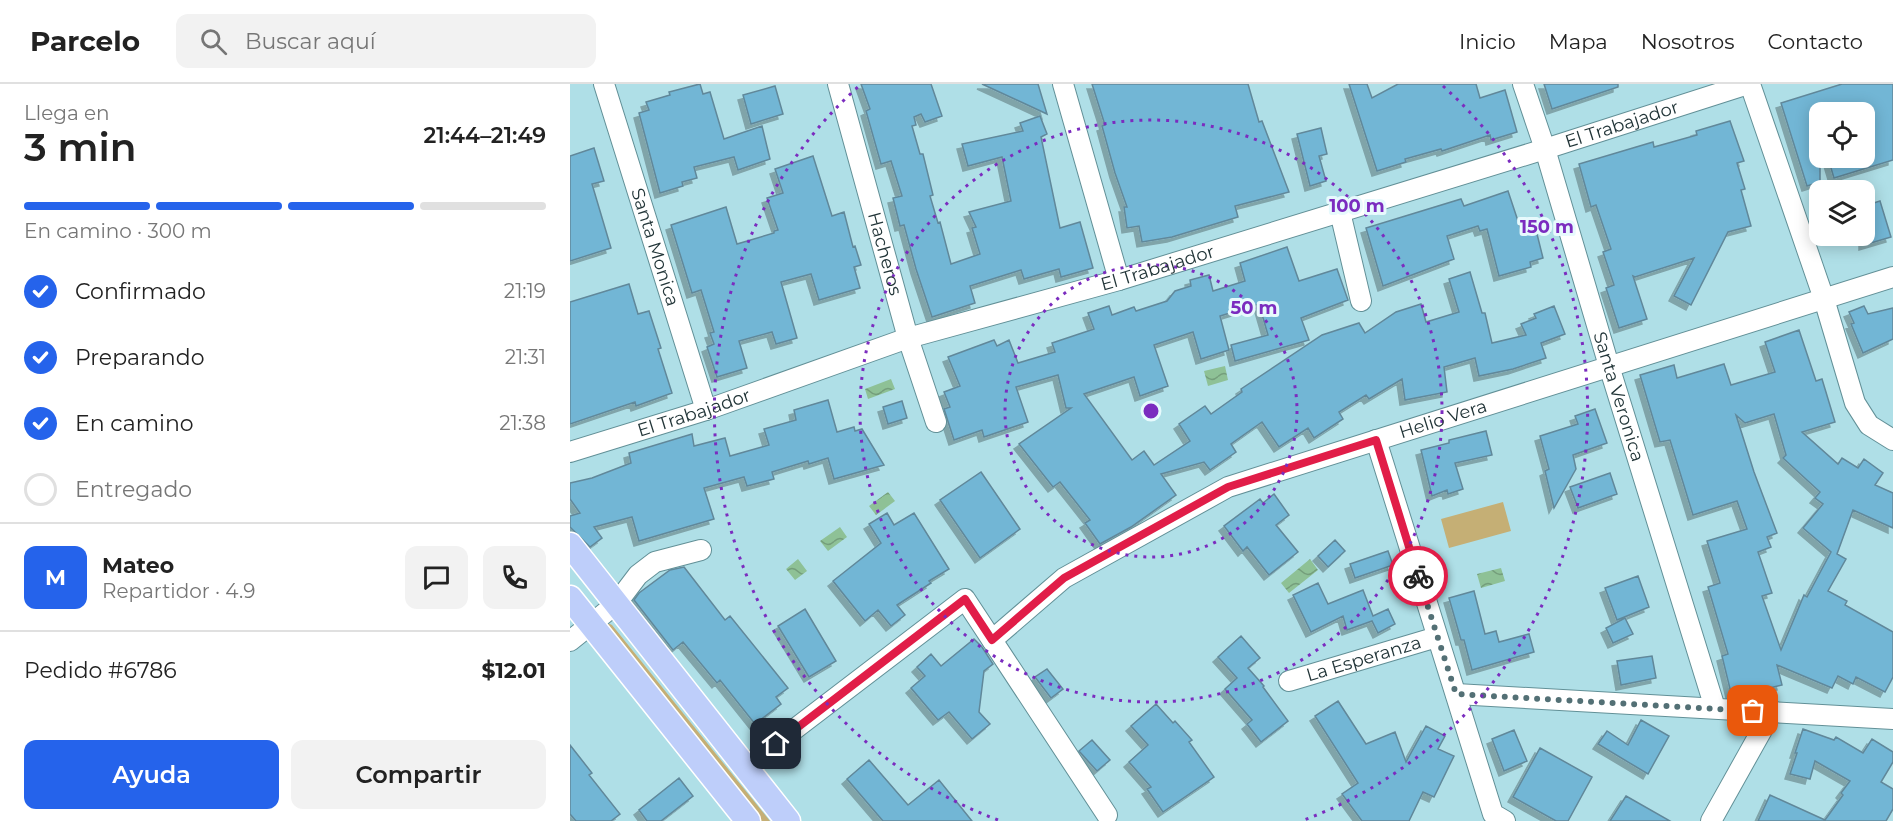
<!DOCTYPE html>
<html lang="es">
<meta charset="utf-8">
<style>
:root{--surface:#fff;--page:#f2f2f2;--text:#222;--muted:#767676;--line:#e0e0e0;--accent:#2563eb}
body{margin:0;font-family:Montserrat,sans-serif;background:var(--page);color:var(--text);height:100vh;display:flex;flex-direction:column;font-size:22px;white-space:nowrap}
*{box-sizing:border-box;margin:0}
p{font-size:20px;color:var(--muted)}
.icon{flex:none;width:33px;height:33px;fill:none;stroke:currentColor;stroke-width:2;stroke-linecap:round;stroke-linejoin:round}
.map{position:relative;flex:1;overflow:hidden}
.drawer{display:flex;flex-direction:column;background:var(--surface);width:570px}
.drawer>*{flex:none}
.buttons{position:absolute;left:1239px;top:18px;display:grid;gap:12px}
.buttons a{display:grid;place-items:center;width:66px;height:66px;border-radius:12px;background:var(--surface);box-shadow:0 3px 15px #0003;font-size:30px}
.pin{position:absolute;display:grid;place-items:center;width:51px;height:51px;color:#fff;margin:-26px;border-radius:12px;box-shadow:0 3px 9px #0006}
.courier{position:absolute;display:grid;place-items:center;width:60px;height:60px;margin:-30px;border:4px solid #e11d48;border-radius:50%;background:#fff;color:#222;box-shadow:0 2px 8px #0007}
.overview em{font-style:normal;font-weight:600}
.overview div{display:flex;flex-direction:column-reverse}
.overview{display:flex;align-items:center;justify-content:space-between;height:102px;padding:0 24px}
h1{font-size:39px;font-weight:600;line-height:45px}
.bar{display:grid;grid-template-columns:repeat(4,1fr);gap:9px 6px;align-content:center;height:72px;padding:0 24px}
.bar i{height:8px;border-radius:4px;background:var(--line)}
.bar .on{background:var(--accent)}
.bar p{grid-column:span 4}
.line{display:flex;align-items:center;gap:15px;padding:0 24px;border-top:2px solid var(--line)}
.line div{flex:1}
.round{display:grid;place-items:center;flex:none;width:63px;height:63px;border-radius:12px;background:var(--page)}
ol{padding:0 24px;list-style:none}
li{display:flex;align-items:center;gap:18px;height:66px}
li p{margin-inline-start:auto}
li .icon{padding:6px;border-radius:50%;background:var(--accent);color:#fff;stroke-width:4}
li:last-child{color:var(--muted)}
li i{width:33px;height:33px;border:3px solid var(--line);border-radius:50%}
.primary-button{display:flex;gap:12px;margin-top:auto;padding:12px 24px}
.primary-button a{flex:1;height:69px;border-radius:12px;background:var(--accent);color:#fff;font-size:24px;font-weight:600;line-height:69px;text-align:center}
.primary-button a+a{background:var(--page);color:var(--text)}
header{display:flex;align-items:center;gap:36px;box-sizing:border-box;height:84px;padding:0 30px;background:var(--surface);border-bottom:2px solid var(--line)}
header strong{font-size:28px}
nav{display:flex;gap:33px;margin-inline-start:auto;font-size:21px}
.search{width:420px;height:54px;background:var(--page);display:flex;align-items:center;gap:15px;box-sizing:border-box;padding:0 21px;border-radius:12px;color:var(--muted);font-size:22px}
main{display:flex;flex:1;min-height:0}
.map>svg:first-child{display:block}
</style>
<header>
<strong>Parcelo</strong>
<div class="search"><svg class="icon" aria-label="search" viewBox="0 0 24 24"><circle cx="10" cy="10" r="6"/><path d="M15 15l6 6"/></svg>Buscar aquí</div>
<nav><a>Inicio</a><a>Mapa</a><a>Nosotros</a><a>Contacto</a></nav>
</header>
<main>
<section class="drawer">
<div class="overview"><div><h1>3 min</h1><p>Llega en</p></div><em>21:44–21:49</em></div>
<div class="bar"><i class="on"></i><i class="on"></i><i class="on"></i><i></i><p>En camino · 300 m</p></div>
<ol>
<li><svg class="icon" aria-label="check" viewBox="0 0 24 24"><path d="M5 12l5 5 9-10"/></svg>Confirmado<p>21:19</p></li>
<li><svg class="icon" aria-label="check" viewBox="0 0 24 24"><path d="M5 12l5 5 9-10"/></svg>Preparando<p>21:31</p></li>
<li><svg class="icon" aria-label="check" viewBox="0 0 24 24"><path d="M5 12l5 5 9-10"/></svg>En camino<p>21:38</p></li>
<li><i></i>Entregado</li>
</ol>
<div class="line" style="height:108px"><b class="round" style="background:var(--accent);color:#fff">M</b><div><b>Mateo</b><p>Repartidor · 4.9</p></div><a class="round"><svg class="icon" aria-label="chat" viewBox="0 0 24 24"><path d="M4 5h16v11H9l-5 4z"/></svg></a><a class="round"><svg class="icon" aria-label="phone" viewBox="0 0 24 24"><path d="M5 4h4l2 5-3 2q2 4 5 5l2-3 5 2v4C11 20 4 13 5 4z"/></svg></a></div>
<div class="line" style="height:78px"><div>Pedido #6786</div><b>$12.01</b></div>
<div class="primary-button"><a>Ayuda</a><a>Compartir</a></div>
</section>
<div class="map">
<svg width="1323" height="737" viewBox="0 0 1323 737">
<defs>
<pattern id="water-waves" width="16" height="10" patternUnits="userSpaceOnUse" patternTransform="scale(1.5)"><rect width="16" height="10" fill="#8ec196"/><path d="M0 5q4-4 8 0t8 0" fill="none" stroke="#749e7b"/></pattern>
<filter id="shadow"><feDropShadow dx="-5" dy="5" stdDeviation="0" flood-color="#0004"/></filter>
</defs>
<rect width="100%" height="100%" fill="#afdfe7"/>
<path fill="#c5af75" d="M933,418L941,447L879,464L871,435Z
M38,539L42,541L200,737H191L37,546L36,541Z"/>
<path fill="url(#water-waves)" d="M655,282L658,296L638,302L634,287Z
M321,295L325,305L298,315L295,305Z
M318,408L325,417L306,431L299,422Z
M270,443L277,453L258,467L250,457Z
M228,475L237,487L225,496L216,485Z
M740,475L748,486L719,509L711,499Z
M931,484L935,497L911,504L907,490Z"/>
<path fill="#72b6d5" stroke="#61889a" stroke-width="1.5" fill-rule="evenodd" filter="url(#shadow)" d="M130,0L133,10L140,8L154,55L192,42L200,75L168,86L164,73L124,83L127,94L112,98L113,102L90,109L69,29L79,26L76,18L100,11L99,8Z
M291,0H361L372,32L355,38L351,30L344,33L346,41L342,42L350,70H353L363,111L360,112L368,139L370,138L381,180L410,170L402,144L406,143L399,128L441,117L432,73L398,82L392,60L453,47L450,39L470,32L477,50L471,53L490,144L510,138L523,184L491,193L489,185L454,195L451,186L400,202L405,219L362,233L346,185L334,141L330,142L323,114L332,112L321,77L311,80L296,27L300,25Z
M412,0H468L477,30Z
M522,0H678L689,38L692,37L719,108L665,122L668,133L602,153L572,158L569,142L557,144L554,123H557L545,89L532,42L535,41Z
M779,0H797L802,14L828,0H906L910,14L935,6L947,48L921,56L920,51L872,67L871,65L835,75L836,78L807,87Z
M974,0H1048V3L982,25Z
M1272,0H1323V76L1264,94L1258,74H1294V28H1250V98L1237,102L1211,19Z
M205,2L213,30L181,40L173,11Z
M1160,37L1174,77L1167,79L1175,105L1171,106L1181,142L1158,148L1121,221L1104,212L1124,174L1065,193L1063,192L1077,235L1049,244L1036,204L1044,201L1033,168L1041,165L1026,121L1021,123L1009,80L1083,58L1084,63L1127,51L1126,47Z
M751,44L757,70L749,72L756,97L740,102L727,50Z
M24,64L34,97L22,100L41,164L0,177V72Z
M243,72L262,132L274,128L283,163L285,162L291,181L284,183L290,204L249,216L241,190L211,198L227,254L206,260L202,248L169,257L177,284L147,293L137,263L144,260L140,249L144,248L131,206L122,209L101,141L156,123L167,160L204,149V147L208,146L197,114L213,109L205,85Z
M938,107L951,146L965,142L973,174L960,178L961,183L929,192L917,145L910,147L908,142L877,152L884,175L813,202L796,144L891,115L894,122Z
M1310,117L1321,153L1294,161V122Z
M717,163L729,197L767,185L778,216L731,234L739,256L665,277L661,261L698,251L689,220L650,232L659,266L631,275L623,248L584,261L598,302L570,312L564,293L514,310L562,376L574,367L584,381L620,357L609,340L635,322L641,330L672,308L671,305L752,251L789,239L795,249L826,228L851,220L856,238L889,228L879,195L900,188L912,229H915L922,259L956,251L951,240L966,234L964,230L984,222L995,250L971,259L976,274L943,285L909,292L905,274L874,283L877,308L835,316L832,295L799,315L796,311L769,328L773,335L744,354L738,344L709,363L692,338L661,360L666,368L640,386L634,378L591,390L606,411L561,443L530,460L515,439L520,436L490,398L483,403L449,360L501,324H496L488,291L446,303L458,338L414,353L412,346L384,356L374,325L380,323L374,308L390,302L378,273L424,256L427,262L439,256L448,279L485,268L482,259L524,245L518,229L539,222L542,231L564,223L566,227L597,217L605,207L621,202L620,196L639,191L643,207L675,197L670,179Z
M59,200L68,230L79,227L91,264L88,265L102,309L66,322L65,318L0,340V218Z
M1294,222L1298,230L1323,224V255L1293,269L1281,240L1284,239L1279,228Z
M1229,246L1246,297L1252,295L1265,338L1232,348L1268,380L1272,374L1288,384L1294,375L1313,389L1305,401L1323,409V444L1283,426L1267,470L1276,475L1258,507L1277,517L1275,521L1323,548V593L1315,608L1286,593L1283,600L1268,592L1262,604L1207,581L1212,601L1162,613L1152,572L1158,570L1138,503L1150,499L1137,457L1177,445L1167,417L1123,431L1100,356L1090,358L1070,291L1104,281L1107,294L1154,280L1161,301L1205,288L1195,258ZM1204,330L1216,371L1213,374L1250,408L1245,414L1253,420L1233,444L1261,468L1237,513L1234,511L1211,566L1192,512L1202,509L1188,468L1201,463L1197,453L1207,449L1184,388L1166,331L1175,339Z
M258,316L267,348L284,343L285,347L292,345L314,381L264,395L258,374L239,380L238,377L202,388L204,395L177,402L174,393L134,404L144,435L69,457L62,433L24,443L32,454L20,463L0,443V432L10,429L0,415V399L22,394L61,379L59,369L122,350L124,362L155,354L160,372L199,361L194,345L226,336L224,326Z
M332,317L337,334L318,340L313,323Z
M1025,325L1037,359L1003,371L1006,385L984,424L975,387L979,385L970,352L1008,340L1005,332Z
M916,347L922,371L885,379L893,405L878,410L877,406L862,412L851,366L879,359V356Z
M411,388L450,445L410,474L370,416Z
M1040,389L1047,410L1008,424L1000,403Z
M704,410L719,431L706,441L728,468L699,491L677,463L673,467L654,442L690,415L693,419Z
M317,429L324,441L344,429L379,485L359,497L361,499L327,521L335,531L321,542L308,526L295,537L263,497L311,459L299,440Z
M765,456L775,467L758,483L748,472Z
M818,467L823,481L785,494L780,480Z
M114,483L155,536L160,532L218,604L206,613L211,620L185,640L150,596L147,599L113,558L103,566L64,516L69,509L100,486Z
M1068,492L1079,523L1047,536L1035,504Z
M748,499L758,520L793,506L803,532L818,525L825,540L808,549L802,537L777,546L773,532L741,548L723,511Z
M904,507L915,550L926,547L929,558L959,550L964,568L902,586L894,556H891L879,514Z
M235,525L266,577L239,593L208,542Z
M1055,534L1063,550L1043,559L1036,544Z
M671,552L690,574L678,584L694,602L693,603L718,637L691,658L677,640L682,636L655,605L667,594L648,573Z
M404,555L412,563L423,580L414,587L409,628L420,640L402,655L379,628L368,636L341,604L355,592L347,583L361,570L371,582Z
M1082,572L1086,594L1051,601L1047,577Z
M477,585L493,605L481,614L465,593Z
M768,617L796,660L825,648L836,678L856,642L875,652L868,665L884,672L864,713L853,708L839,737H792L772,710L788,699L745,632Z
M586,620L603,639L605,637L622,656L619,658L644,693L593,728L577,705L581,703L559,678L578,661L561,642Z
M1071,636L1099,652L1078,690L1028,660L1037,647L1058,661Z
M1233,645L1264,656L1266,653L1293,669L1302,655L1323,668V678L1311,698L1323,705V725L1316,737H1188L1200,711L1255,736L1273,711L1271,709L1280,697L1245,677L1240,695L1220,690L1227,669H1225Z
M944,646L957,677L934,687L922,655Z
M522,656L540,676L527,687L509,667Z
M0,661L22,689L19,691L50,730L41,737H6L0,730Z
M970,664L1022,693L998,737H986L943,713Z
M299,676L338,721L369,696L402,737H313L277,695Z
M109,694L123,712L91,737H77L69,726Z
M1056,712L1100,737H1040Z"/>
<g fill="none" stroke-linecap="round" stroke-linejoin="round">
<g stroke="#629097" stroke-width="22">
<g id="minor">
<path id="s1" d="M34,0L136,326"/>
<path id="s2" d="M268,0L338,254L366,338"/>
<path d="M493,0L549,196"/>
<path id="s3" d="M953,0L975,65L1039,282L1145,624"/>
<path d="M1180,0L1254,215L1285,319L1299,341L1323,356"/>
<path d="M770,128L791,217"/>
<path d="M806,356L923,730L935,737"/>
<path id="s4" d="M0,368L136,326L338,254L549,196L975,65L1178,0"/>
<path id="s5" d="M422,556L494,494L658,403L1323,193"/>
<path d="M0,557L46,520L68,491L85,478L131,466"/>
<path id="s6" d="M719,597L867,553"/>
<path d="M886,610L1323,635"/>
<path d="M175,683L395,515L537,731"/>
<path d="M1141,737L1202,628"/>
</g>
</g>
<g stroke="#fff" stroke-width="27">
<path id="major" d="M0,461L218,737
M0,514L178,737"/>
</g>
<use href="#minor" stroke="#fff" stroke-width="20"/>
<use href="#major" stroke="#becefa" stroke-width="24"/>
</g>
<g fill="none" stroke-linecap="round" stroke-linejoin="round">
<path stroke="#537075" stroke-width="6" stroke-dasharray="0 10.8" d="M848,492L886,610L1183,627"/>
<path stroke="#e11d48" stroke-width="8" d="M206,660L395,515L422,556L494,494L658,403L806,356L848,492"/>
</g>
<g fill="none" stroke="#7b2cbf" stroke-width="3" stroke-dasharray="3 6">
<circle cx="581" cy="327" r="146"/>
<circle cx="581" cy="327" r="291"/>
<path d="M428 736A437 437 0 0 1 289 2M873 2A437 437 0 0 1 734 736"/>
</g>
<g text-anchor="middle" dominant-baseline="central" stroke-width="6" stroke-linejoin="round" paint-order="stroke">
<g font-size="18" fill="#223538" stroke="#e7fafd">
<text stroke="none"><textPath href="#s4" startOffset="1102">El Trabajador</textPath></text>
<text stroke="none"><textPath href="#s1" startOffset="171">Santa Monica</textPath></text>
<text stroke="none"><textPath href="#s2" startOffset="176">Hacheros</textPath></text>
<text stroke="none"><textPath href="#s4" startOffset="616">El Trabajador</textPath></text>
<text stroke="none"><textPath href="#s3" startOffset="327">Santa Veronica</textPath></text>
<text stroke="none"><textPath href="#s4" startOffset="130">El Trabajador</textPath></text>
<text stroke="none"><textPath href="#s5" startOffset="508">Helio Vera</textPath></text>
<text stroke="none"><textPath href="#s6" startOffset="78">La Esperanza</textPath></text>
</g>
</g>
<circle cx="581" cy="327" r="9" fill="#7b2cbf" stroke="#e7fafd" stroke-width="3"/>
<g font-size="18" text-anchor="middle" font-weight="bold" fill="#7b2cbf" stroke="#e7fafd" stroke-width="6" stroke-linejoin="round" paint-order="stroke">
<text x="787" y="128">100 m</text>
<text x="977" y="149">150 m</text>
<text x="684" y="230">50 m</text>
</g>
</svg>
<div class="buttons">
<a><svg class="icon" aria-label="locate" viewBox="0 0 24 24"><circle cx="12" cy="12" r="6"/><path d="M12 2v4M12 18v4M2 12h4M18 12h4"/></svg></a>
<a><svg class="icon" aria-label="layers" viewBox="0 0 24 24"><path d="M12 4l9 5-9 5-9-5zM3 14l9 5 9-5"/></svg></a>
</div>
<div class="pin" style="left:1183px;top:627px;background:#ea580c"><svg class="icon" aria-label="bag" viewBox="0 0 24 24"><path d="M5 8h14l-1 12H6zM9 8a3 3 0 0 1 6 0"/></svg></div>
<div class="pin" style="left:206px;top:660px;background:#1f2937"><svg class="icon" aria-label="home" viewBox="0 0 24 24"><path d="M3 11l9-7 9 7M6 9v11h12V9"/></svg></div>
<div class="courier" style="left:848px;top:492px"><svg class="icon" aria-label="bike" viewBox="0 0 24 24"><circle cx="6" cy="16" r="4"/><circle cx="18" cy="16" r="4"/><path d="M6 16l4-8h5l3 8M10 8l3 8H6M13 5h3"/></svg></div>
</div>
</main>
